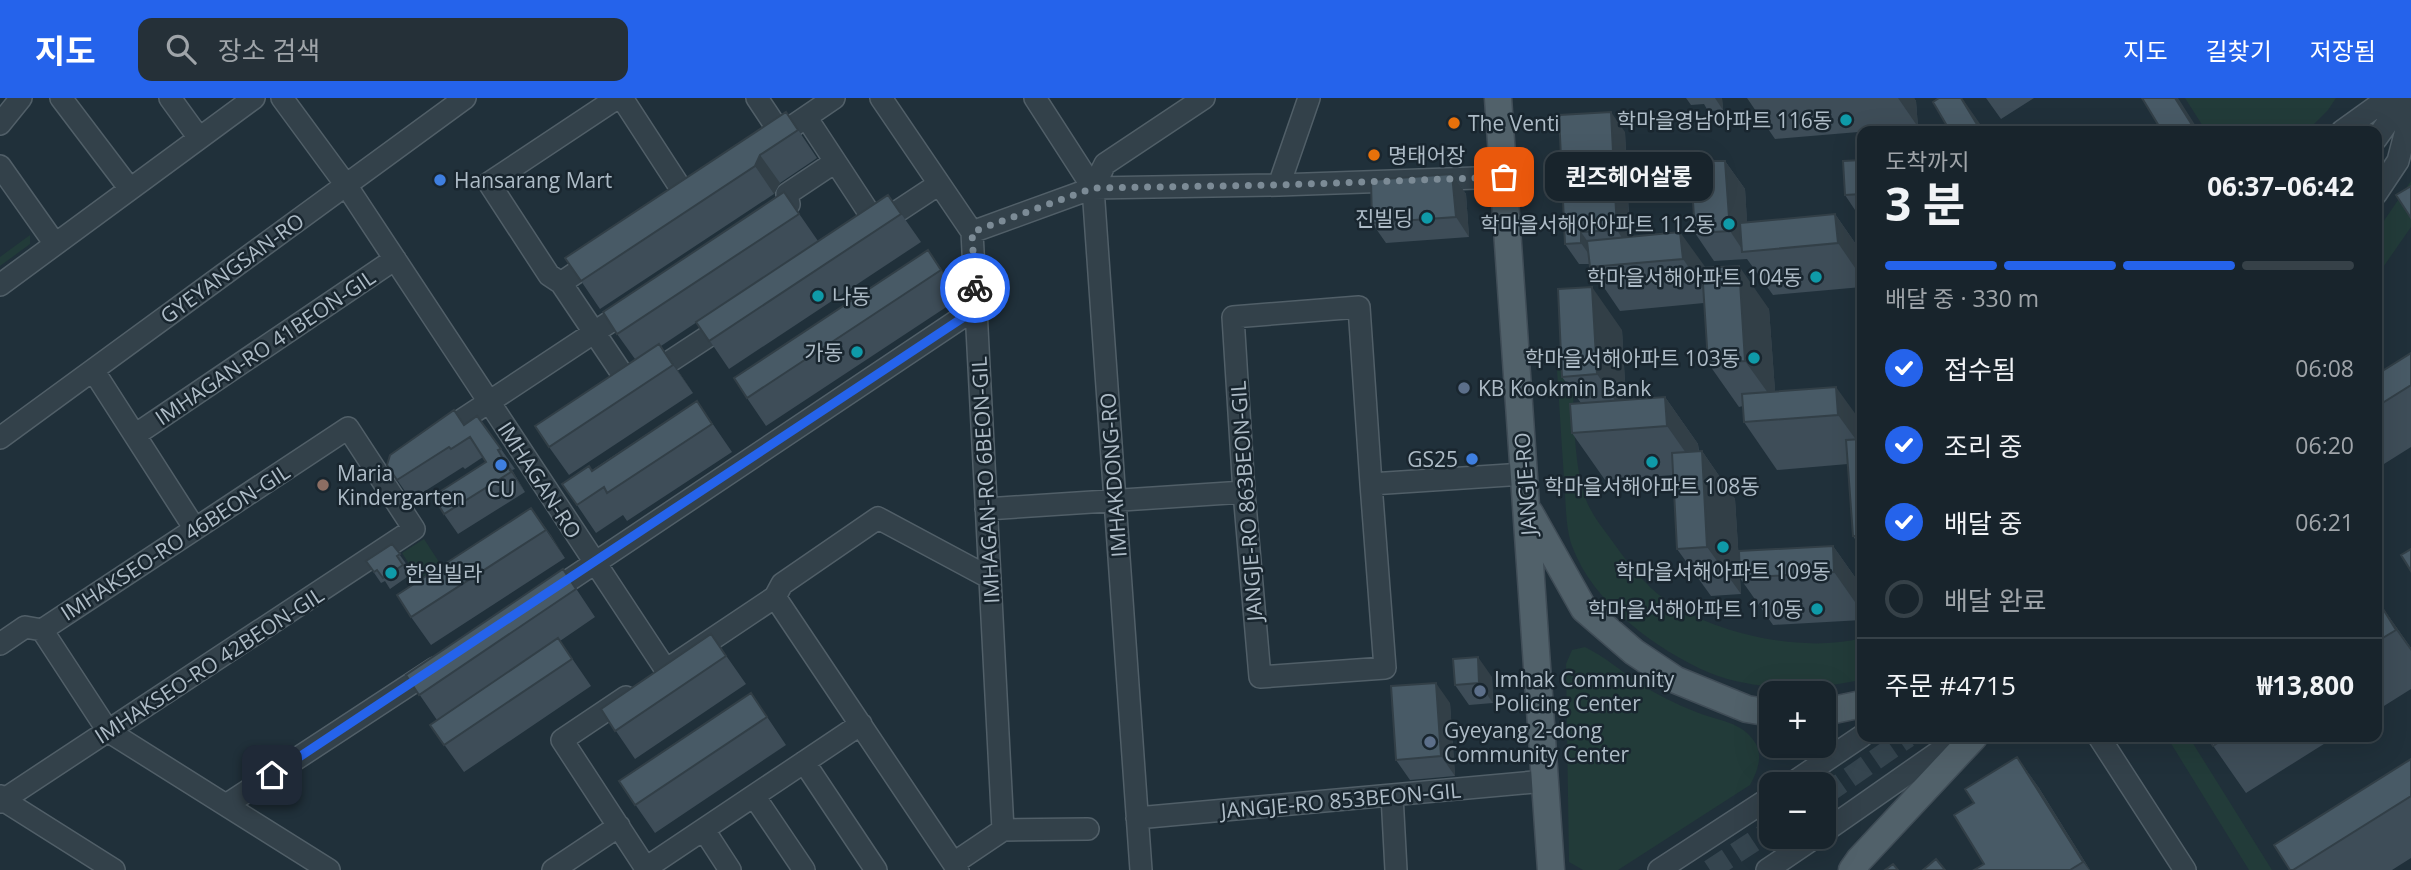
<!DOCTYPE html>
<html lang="ko">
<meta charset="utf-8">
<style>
:root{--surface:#18242c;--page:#253038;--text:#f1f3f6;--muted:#9fa4a9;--line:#364148;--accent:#2563eb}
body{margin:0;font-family:"Open Sans","Noto Sans KR",sans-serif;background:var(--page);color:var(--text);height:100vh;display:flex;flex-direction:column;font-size:26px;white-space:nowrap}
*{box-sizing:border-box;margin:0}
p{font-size:23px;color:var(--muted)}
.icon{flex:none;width:38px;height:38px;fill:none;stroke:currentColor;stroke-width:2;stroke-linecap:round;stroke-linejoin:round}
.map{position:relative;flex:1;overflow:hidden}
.side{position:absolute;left:1857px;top:28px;width:525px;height:616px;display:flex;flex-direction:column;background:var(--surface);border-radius:14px;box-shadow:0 7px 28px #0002,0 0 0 2px var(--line)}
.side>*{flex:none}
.tools{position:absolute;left:1759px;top:583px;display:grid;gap:14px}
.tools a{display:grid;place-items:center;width:77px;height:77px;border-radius:14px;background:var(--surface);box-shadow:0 7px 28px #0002,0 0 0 2px var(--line);font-size:35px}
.pin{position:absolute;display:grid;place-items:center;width:60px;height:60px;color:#fff;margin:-30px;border-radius:14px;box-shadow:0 4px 10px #0006}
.courier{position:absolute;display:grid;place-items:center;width:70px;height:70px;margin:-35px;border:5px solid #2563eb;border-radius:50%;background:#fff;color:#222;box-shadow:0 2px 9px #0007}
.bubble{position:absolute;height:49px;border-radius:14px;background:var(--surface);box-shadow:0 7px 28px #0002,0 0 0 2px var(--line);font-size:23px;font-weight:700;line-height:49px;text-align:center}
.headline em{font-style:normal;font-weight:700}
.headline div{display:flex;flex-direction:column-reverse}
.headline{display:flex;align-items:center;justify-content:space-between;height:119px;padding:0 28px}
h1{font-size:46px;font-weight:700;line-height:52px}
.bar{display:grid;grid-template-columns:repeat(4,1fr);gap:10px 7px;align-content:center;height:84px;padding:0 28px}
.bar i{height:9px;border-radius:5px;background:var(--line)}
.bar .current{background:var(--accent)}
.bar p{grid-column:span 4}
.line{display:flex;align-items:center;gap:18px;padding:0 28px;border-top:2px solid var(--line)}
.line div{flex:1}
ol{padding:0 28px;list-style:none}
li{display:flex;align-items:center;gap:21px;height:77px}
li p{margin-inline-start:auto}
li .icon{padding:7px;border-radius:50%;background:var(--accent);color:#fff;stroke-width:4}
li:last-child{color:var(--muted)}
li i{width:38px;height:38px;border:4px solid var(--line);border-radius:50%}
header{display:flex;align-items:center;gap:42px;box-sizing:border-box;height:98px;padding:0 35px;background:var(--accent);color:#fff}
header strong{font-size:33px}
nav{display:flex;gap:38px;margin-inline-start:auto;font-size:24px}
.search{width:490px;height:63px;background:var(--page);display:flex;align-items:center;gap:18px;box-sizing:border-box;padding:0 24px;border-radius:14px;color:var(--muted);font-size:26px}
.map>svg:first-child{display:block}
</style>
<header>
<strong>지도</strong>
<div class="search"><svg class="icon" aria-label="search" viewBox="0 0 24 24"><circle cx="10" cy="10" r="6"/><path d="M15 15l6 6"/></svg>장소 검색</div>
<nav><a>지도</a><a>길찾기</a><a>저장됨</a></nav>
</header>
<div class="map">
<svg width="2411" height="772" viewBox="0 0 2411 772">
<rect width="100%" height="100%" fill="#20303a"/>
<path fill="#223b39" d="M2185,0H2336L2328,12L2307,33H2206Z
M2411,83V129L2377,178V133Z
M30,137V146L0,168V159Z
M1572,256C1574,297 1572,362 1585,399C1590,414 1601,428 1610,440C1627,464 1647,491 1672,506C1721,537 1805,555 1862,540V582C1837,586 1809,592 1783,590C1759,588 1732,584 1710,575C1656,552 1593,505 1572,448C1565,428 1566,402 1564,380C1561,339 1559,298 1556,258Z
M424,441L441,467L419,481L402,455Z
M1585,549C1605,559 1620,572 1638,585C1656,596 1676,606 1696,614C1717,623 1743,623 1756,646C1763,660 1757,674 1750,687L1618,772H1583L1569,764L1566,566L1572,552Z
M2167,639H2189L2272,772H2249Z"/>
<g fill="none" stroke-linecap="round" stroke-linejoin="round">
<path stroke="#35454f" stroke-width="21" stroke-dasharray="21 10" stroke-linecap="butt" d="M1824,697L1908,639
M1710,772L1771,732"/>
<g stroke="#515f68" stroke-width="24">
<path id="minor" d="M61,0L130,91
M170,0L199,40
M282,0L346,87L666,572L775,499L958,772
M622,0L687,100
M757,0L781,36
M881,0L972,134L1003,732L954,765
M1035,0L1093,90L1141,772
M806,19L877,127
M0,26L21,0
M2342,33L2388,0
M2376,41L2405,0
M771,43L834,0
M0,68L55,146
M1279,87L1309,0
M1093,90L1105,66L1204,0
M2376,96L2398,63L2411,13
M772,118L789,106L787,96L835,64
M877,127L939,86
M972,134L1093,90L1279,87L1504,79
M599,159L561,185L549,177L489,85L617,0
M561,185L631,289L730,224
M0,187L254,0
M93,272L195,431
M135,337L395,161
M439,337L634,208
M0,340L465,0
M1371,386L1385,570L1260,579L1244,394L1233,219L1359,209L1371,386L1524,376
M986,411L1244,394
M547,497L976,210
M775,499L782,486L878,420L990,480
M42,532L108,633L329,772
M0,546L25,529L42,532L348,330L414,431L0,704
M626,599L562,642L647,772
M2099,639L2185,772
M804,664L876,772
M1791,686L1862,638
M1392,697L1396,772
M0,698L3,702L114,772
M754,698L804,772
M226,707L435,570
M1137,720L1545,683
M704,732L730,772
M1003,732L1088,731
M1824,734L1960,639
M646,770L861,626
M553,772L619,728
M1659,772L1771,699
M1767,772L1817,738"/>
</g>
<g stroke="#404d57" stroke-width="29">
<path id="major" d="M1498,0L1551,772
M1530,415L1584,511L1634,554L1676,582L1747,611L1771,615
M1824,614L1862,606
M1852,772L1859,762L1974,639"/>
</g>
<use href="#minor" stroke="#33414a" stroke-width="21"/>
<use href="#major" stroke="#51616a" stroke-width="26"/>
</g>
<path fill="#3e4d58" d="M1686,0H1722L1723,12L1708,13L1704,6L1691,7Z
M1747,0H1914L1916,3L1918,29L1775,41Z
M1986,0H2034L2001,21Z
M786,14L817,60L780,85L774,96L600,211L581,183Z
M1625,34L1630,139L1706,170L1769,211L1775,293L1862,325V452L1853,438L1848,366L1777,372L1744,324L1743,308L1739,309L1708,265L1704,205L1620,213L1590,169V166H1579L1565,146Z
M1862,62V112H1855L1845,97Z
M1710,63H1725L1745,91L1747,125L1835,116L1862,155V189L1773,197L1747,161L1714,163L1695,135Z
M1452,76L1466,96L1469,139L1386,145L1372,125Z
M784,94L818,143L888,97L921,144L729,271L697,224L661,248L693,295L569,377L549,349L635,261L617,236Z
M928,152L960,200L766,328L747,300Z
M1622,232L1626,302L1665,299L1698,346L1699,353H1702L1735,401L1741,496L1711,498L1677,451L1673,377L1605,382L1572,335L1581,305L1562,279Z
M2411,255V349L2376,371V277Z
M697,303L732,354L627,423L623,417L596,435L577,407L592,372Z
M464,326L501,351L515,371L512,372L525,394L458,436L444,416L486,364L483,359L465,371L463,369L411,402L387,367Z
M531,410L565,460L431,547L411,519Z
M392,446L407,467L404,469L410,477L390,491L385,483L381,485L366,463Z
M1833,448L1862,489V522L1773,527L1740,480Z
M563,471L595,519L560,543L591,588L464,674L430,627L437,622L406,577Z
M2380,506L2411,550V591L2376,613V508Z
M711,536L746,586L635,661L601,611Z
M1492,579L1493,605L1469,607L1455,587Z
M751,595L786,647L655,735L619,683Z
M1450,605L1455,678L1410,682L1396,662Z
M2207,639H2335L2246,695Z
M2017,659L2039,690L2090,772H1974L1984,766L1974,705Z
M2411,661V760L2392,772H2290Z"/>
<path fill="#323f47" d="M1715,0H1722L1723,12Z
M1898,0H1914L1916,3L1918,29Z
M1961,0H1962L1985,33H1981Z
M2175,0H2178L2199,33H2196Z
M1611,14L1625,34L1630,152L1617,132Z
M760,57L780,85L774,96L755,68Z
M1725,63L1745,91L1749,153L1744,154L1730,133Z
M1452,76L1466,96L1469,139L1456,119Z
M1835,116L1862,155V180L1838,145Z
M1581,134L1595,154V165L1581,145Z
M1680,134L1711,177L1713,204L1683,161Z
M928,152L948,180L960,200L941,172Z
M1739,168L1769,211L1776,306L1745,263Z
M1592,189L1622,232L1627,320L1597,276Z
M659,246L679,274L693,295L673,267Z
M1836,289L1862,325V350L1838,317Z
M1665,299L1698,346L1700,375L1667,328Z
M498,352L512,372L525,394L511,374Z
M1702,353L1735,401L1741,496L1707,449Z
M531,410L551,437L565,460L546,432Z
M1833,448L1862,489V514L1834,474Z
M2380,506L2411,550V553L2396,532Z
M1478,559L1492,579L1493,605L1479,585Z
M1436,585L1450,605L1455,678L1441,658Z
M2017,659L2039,690L2090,772H2089L2083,764Z"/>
<path fill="#485a66" stroke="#323f47" stroke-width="2" d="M1939,0H1961L1981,33H1950L1933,4Z
M2142,0H2175L2194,30L2189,33H2162Z
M786,14L798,32L760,57L755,68L581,183L565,160Z
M1611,14L1617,132L1581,134V145L1565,146L1559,17Z
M1706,57L1707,63H1725L1730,133L1695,135L1690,58Z
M1862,62V96L1845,97L1843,63Z
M1452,76L1456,119L1372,125L1371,82Z
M2411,88V120L2396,97Z
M784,94L799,116L617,236L603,214Z
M888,97L901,116L709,243L696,224Z
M1835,116L1838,145L1742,154L1740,125Z
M1680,134L1683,161L1590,169L1587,143Z
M928,152L941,172L747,300L734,280Z
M1739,168L1745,263L1708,265L1702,170Z
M1592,189L1597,276L1562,279L1558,191Z
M659,246L673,267L549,349L535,328Z
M2411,255V287L2376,309V277Z
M1836,289L1838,317L1744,324L1742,296Z
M1665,299L1667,328L1572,335L1570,306Z
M697,303L712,326L607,395L604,389L577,407L562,386L589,368L592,373Z
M454,312L464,327L477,318L501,351L498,352L511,374L444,416L433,398L486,364L470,339L451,351L449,349L397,382L387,367L390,357Z
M1862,341V438H1853L1846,342Z
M1702,353L1707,449L1677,451L1672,355Z
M531,410L546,432L411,519L397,497Z
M392,446L400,456L397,458L403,467L383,480L377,472L374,474L366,463Z
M1833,448L1834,474L1740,480L1739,453Z
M2411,451V473L2401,457Z
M563,471L576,491L419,597L406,577Z
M2380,506L2396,532L2376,544V508Z
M711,536L726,558L615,633L601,611Z
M558,540L572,561L444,647L430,627Z
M1478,559L1479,585L1455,587L1453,561Z
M1436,585L1441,658L1396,662L1391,588Z
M751,595L767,619L635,707L619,683Z
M2207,639H2227L2213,648Z
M2017,659L2083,764L2070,772H1974L1984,766L1954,717L1974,705L1965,691Z
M2411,661V698L2293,772H2290L2274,747Z
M1936,761L1945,772H1923Z
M1893,766L1898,772H1885Z"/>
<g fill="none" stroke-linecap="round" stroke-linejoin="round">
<path stroke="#7c8b96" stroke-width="7" stroke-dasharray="0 12.6" d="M975,190L972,134L1093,90L1279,87L1504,79"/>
<path stroke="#2563eb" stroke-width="9" d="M272,677L976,211L975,190"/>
</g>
<g fill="#0f9aa8" stroke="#19262f" stroke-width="2.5">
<circle cx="1846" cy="22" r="7"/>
<circle cx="1427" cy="120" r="7"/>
<circle cx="1729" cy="126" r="7"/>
<circle cx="1816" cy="179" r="7"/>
<circle cx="818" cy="198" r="7"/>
<circle cx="857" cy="254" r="7"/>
<circle cx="1754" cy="260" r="7"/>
<circle cx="1652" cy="364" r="7"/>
<circle cx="1723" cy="449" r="7"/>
<circle cx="391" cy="475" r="7"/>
<circle cx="1817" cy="511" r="7"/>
</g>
<g fill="#e8710a" stroke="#19262f" stroke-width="2.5">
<circle cx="1454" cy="25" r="7"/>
<circle cx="1374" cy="57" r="7"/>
</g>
<g fill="#3f7fe0" stroke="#19262f" stroke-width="2.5">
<circle cx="440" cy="82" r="7"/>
<circle cx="1472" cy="361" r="7"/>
<circle cx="501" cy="367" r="7"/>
</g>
<g fill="#5c6f8a" stroke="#19262f" stroke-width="2.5">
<circle cx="1464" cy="290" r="7"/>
<circle cx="1480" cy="593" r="7"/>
<circle cx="1430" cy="644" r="7"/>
</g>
<circle fill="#8d6e63" stroke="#19262f" stroke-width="2.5" cx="323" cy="387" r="7"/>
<g text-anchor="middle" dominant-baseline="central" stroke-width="5" stroke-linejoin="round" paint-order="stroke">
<g font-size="21" fill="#aebcc7" stroke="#19262f" text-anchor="start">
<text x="1832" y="22" text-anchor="end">학마을영남아파트 116동</text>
<text x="1468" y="25">The Venti</text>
<text x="1388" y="57">명태어장</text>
<text x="454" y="82">Hansarang Mart</text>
<text x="1413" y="120" text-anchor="end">진빌딩</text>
<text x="1715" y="126" text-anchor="end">학마을서해아아파트 112동</text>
<text x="1802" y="179" text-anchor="end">학마을서해아파트 104동</text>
<text x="832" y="198">나동</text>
<text x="843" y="254" text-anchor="end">가동</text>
<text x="1740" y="260" text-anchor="end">학마을서해아파트 103동</text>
<text x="1478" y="290">KB Kookmin Bank</text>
<text x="1458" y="361" text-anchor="end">GS25</text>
<text x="337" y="375">Maria<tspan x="337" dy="24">Kindergarten</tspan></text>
<text x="1652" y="388" text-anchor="middle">학마을서해아파트 108동</text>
<text x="501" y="391" text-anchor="middle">CU</text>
<text x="1723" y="473" text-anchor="middle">학마을서해아파트 109동</text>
<text x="405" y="475">한일빌라</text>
<text x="1803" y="511" text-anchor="end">학마을서해아파트 110동</text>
<text x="1494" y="581">Imhak Community<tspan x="1494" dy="24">Policing Center</tspan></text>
<text x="1444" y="632">Gyeyang 2-dong<tspan x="1444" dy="24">Community Center</tspan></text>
</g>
<g font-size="21" fill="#aebcc7" stroke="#19262f">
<text transform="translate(232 170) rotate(-36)">GYEYANGSAN-RO</text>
<text transform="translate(265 249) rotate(-34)">IMHAGAN-RO 41BEON-GIL</text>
<text transform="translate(1113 377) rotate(-94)">IMHAKDONG-RO</text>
<text transform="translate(540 382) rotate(57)">IMHAGAN-RO</text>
<text transform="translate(985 382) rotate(-93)">IMHAGAN-RO 6BEON-GIL</text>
<text transform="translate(1525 386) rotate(-94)">JANGJE-RO</text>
<text transform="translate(1246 403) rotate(-94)">JANGJE-RO 863BEON-GIL</text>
<text transform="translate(175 444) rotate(-33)">IMHAKSEO-RO 46BEON-GIL</text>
<text transform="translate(209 567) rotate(-33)">IMHAKSEO-RO 42BEON-GIL</text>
<text transform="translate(1341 702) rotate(-5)">JANGJE-RO 853BEON-GIL</text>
</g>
</g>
</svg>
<div class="tools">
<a>+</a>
<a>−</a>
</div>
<div class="pin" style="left:1504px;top:79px;background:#ea580c"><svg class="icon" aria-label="bag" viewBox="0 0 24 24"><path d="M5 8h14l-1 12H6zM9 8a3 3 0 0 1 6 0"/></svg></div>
<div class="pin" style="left:272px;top:677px;background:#1f2937"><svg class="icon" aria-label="home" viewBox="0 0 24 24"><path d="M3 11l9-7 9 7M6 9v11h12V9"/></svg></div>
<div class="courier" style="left:975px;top:190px"><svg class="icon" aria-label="bike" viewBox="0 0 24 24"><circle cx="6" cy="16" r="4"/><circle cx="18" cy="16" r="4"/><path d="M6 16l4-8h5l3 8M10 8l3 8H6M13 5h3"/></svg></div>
<div class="bubble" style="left:1545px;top:54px;width:168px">퀸즈헤어살롱</div>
<section class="side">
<div class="headline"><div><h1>3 분</h1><p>도착까지</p></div><em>06:37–06:42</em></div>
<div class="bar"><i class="current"></i><i class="current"></i><i class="current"></i><i></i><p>배달 중 · 330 m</p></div>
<ol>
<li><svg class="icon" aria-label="check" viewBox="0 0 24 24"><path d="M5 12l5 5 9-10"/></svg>접수됨<p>06:08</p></li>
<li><svg class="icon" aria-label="check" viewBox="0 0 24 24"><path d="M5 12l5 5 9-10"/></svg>조리 중<p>06:20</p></li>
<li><svg class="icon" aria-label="check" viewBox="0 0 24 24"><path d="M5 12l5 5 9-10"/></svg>배달 중<p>06:21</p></li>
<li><i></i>배달 완료</li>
</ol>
<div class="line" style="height:91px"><div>주문 #4715</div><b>₩13,800</b></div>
</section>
</div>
